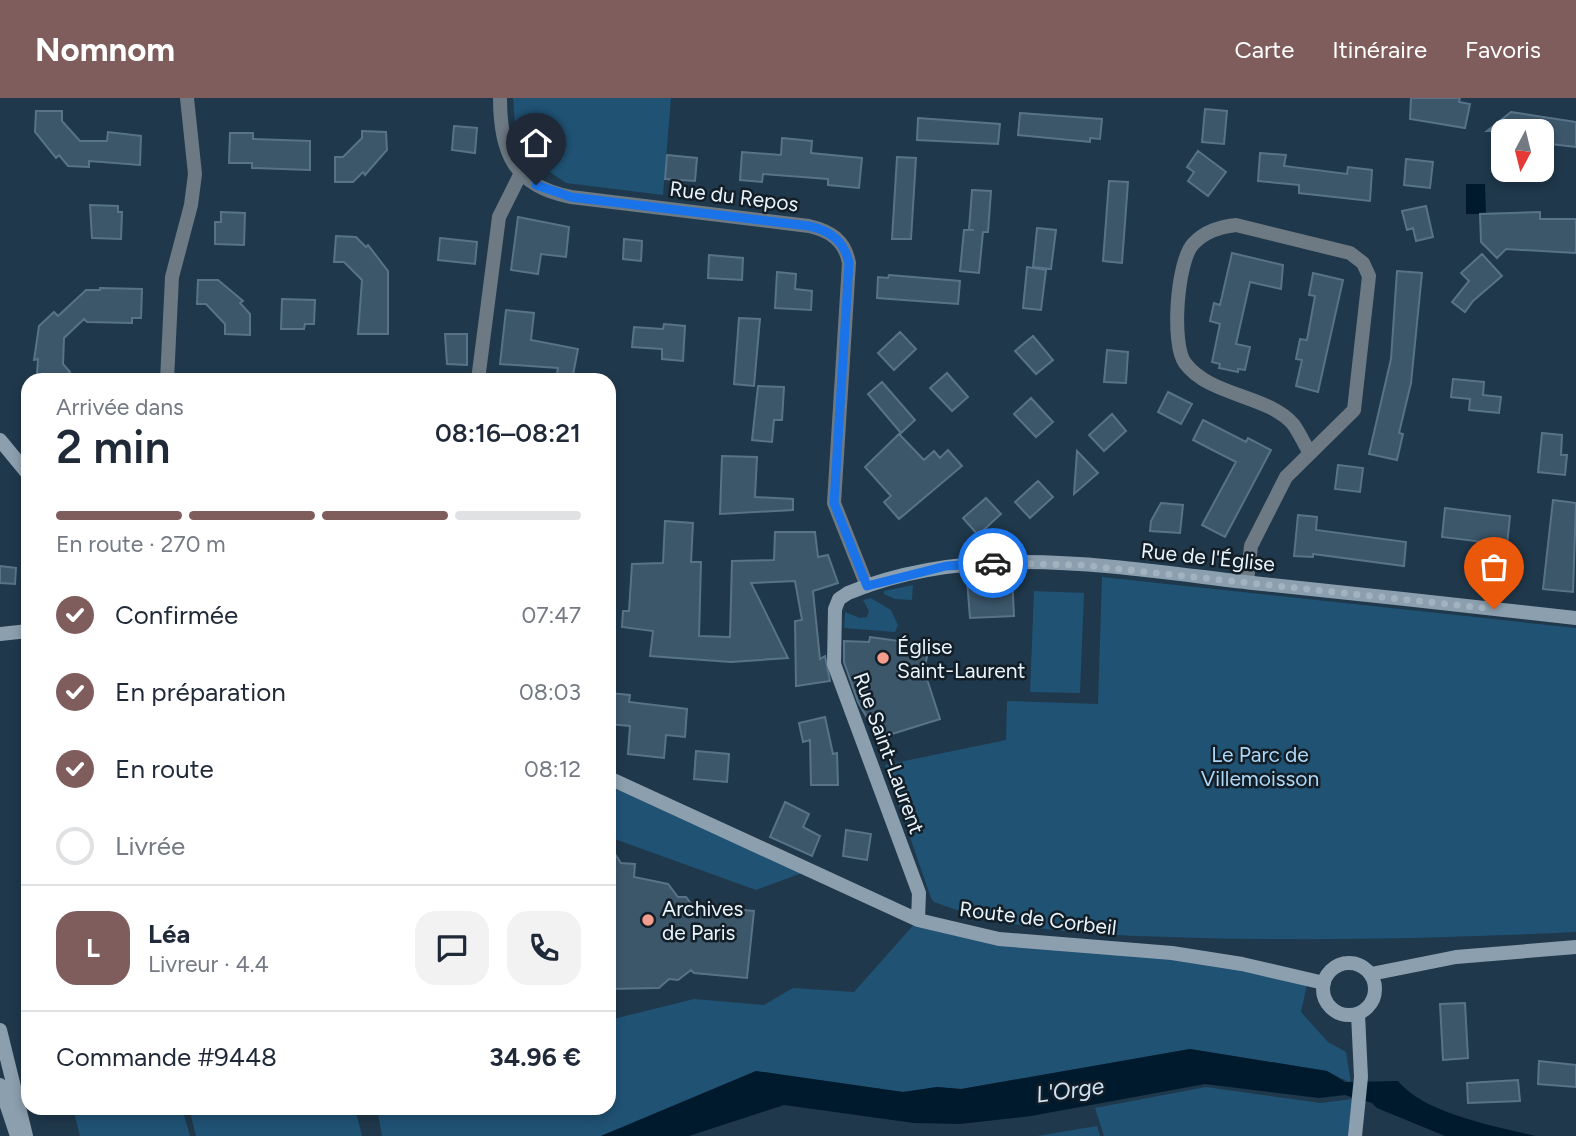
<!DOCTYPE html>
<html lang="fr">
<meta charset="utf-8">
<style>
:root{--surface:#fff;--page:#f2f2f3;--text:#1f2937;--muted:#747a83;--line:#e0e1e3;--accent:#7f5d5d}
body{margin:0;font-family:Figtree,sans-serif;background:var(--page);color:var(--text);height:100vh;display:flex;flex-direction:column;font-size:26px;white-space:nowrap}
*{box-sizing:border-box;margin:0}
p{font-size:23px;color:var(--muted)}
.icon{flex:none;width:38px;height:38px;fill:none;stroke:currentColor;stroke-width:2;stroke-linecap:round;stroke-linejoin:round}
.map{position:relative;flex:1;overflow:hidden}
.side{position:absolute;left:21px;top:275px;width:595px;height:742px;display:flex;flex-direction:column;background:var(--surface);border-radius:21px;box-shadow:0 4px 10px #0003}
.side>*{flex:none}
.needle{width:46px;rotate:187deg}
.buttons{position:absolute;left:1491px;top:21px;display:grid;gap:14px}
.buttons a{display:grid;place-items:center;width:63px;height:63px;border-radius:14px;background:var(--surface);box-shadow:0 4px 10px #0003;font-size:35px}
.pin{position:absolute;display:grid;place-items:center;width:60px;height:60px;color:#fff;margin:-72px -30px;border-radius:50% 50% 50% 0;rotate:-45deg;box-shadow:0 0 7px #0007}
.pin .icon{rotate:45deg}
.courier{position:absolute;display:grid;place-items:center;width:70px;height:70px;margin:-35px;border:5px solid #1a73e8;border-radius:50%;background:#fff;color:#222;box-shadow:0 2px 9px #0007}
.summary em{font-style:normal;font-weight:600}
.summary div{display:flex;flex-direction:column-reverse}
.summary{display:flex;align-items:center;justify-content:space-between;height:119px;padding:0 35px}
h1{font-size:46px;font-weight:600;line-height:52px}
.bar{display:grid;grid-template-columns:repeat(4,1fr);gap:10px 7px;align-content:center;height:84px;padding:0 35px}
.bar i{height:9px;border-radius:5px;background:var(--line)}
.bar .on{background:var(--accent)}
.bar p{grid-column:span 4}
.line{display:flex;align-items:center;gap:18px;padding:0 35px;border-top:2px solid var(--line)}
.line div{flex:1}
.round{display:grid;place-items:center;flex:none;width:74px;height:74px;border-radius:21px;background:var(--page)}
ol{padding:0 35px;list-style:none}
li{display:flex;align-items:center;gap:21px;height:77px}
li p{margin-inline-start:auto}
li .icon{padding:7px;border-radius:50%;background:var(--accent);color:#fff;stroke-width:4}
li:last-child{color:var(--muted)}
li i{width:38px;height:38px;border:4px solid var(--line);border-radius:50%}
header{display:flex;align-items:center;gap:42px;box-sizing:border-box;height:98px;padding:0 35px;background:var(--accent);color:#fff}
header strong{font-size:33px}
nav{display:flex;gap:38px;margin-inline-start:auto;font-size:24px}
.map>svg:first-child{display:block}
</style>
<header>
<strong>Nomnom</strong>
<nav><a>Carte</a><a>Itinéraire</a><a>Favoris</a></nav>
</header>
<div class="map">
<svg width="1576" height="1038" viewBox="0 0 1576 1038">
<rect width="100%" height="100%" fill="#1f384b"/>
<path fill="#205274" d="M513,0H671L663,97L566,85L544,70L531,69L516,40Z
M1102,479L1576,530V834C1450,840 1326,843 1200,840C1110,837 1020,837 934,804L931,800L885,667L1006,642L1007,603L1098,606Z
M913,487L912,502L895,501L884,496V493Z
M1034,493L1084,495L1080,595L1030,594Z
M871,500L891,512L898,527L895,534L844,530L845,514L860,520L867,519L869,513L863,502Z
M609,680L810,772L756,792L609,739Z
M918,822L958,833L1172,855L1308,882L1301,914L1328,944L1346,954L1351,985L1327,973L1190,951L961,991L937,989L903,994L756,973L601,1038H382L377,1010H609V922L694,901L764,907L793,890L854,894Z
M1206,989L1321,1005L1352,1001L1348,1038H1104L1095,1010Z
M73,1010H182L190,1038H80Z
M189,1010H355L362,1038H196Z
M1097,1028L1100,1038H1037Z"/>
<path fill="#001a2d" d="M1466,86H1485L1486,116H1466Z
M1190,951L1327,973L1345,984L1398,983C1423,1015 1497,1029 1536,1038H1445L1377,1010L1372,1005L1345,997L1319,1000L1205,986L1031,1018L960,1026L914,1025L784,1007L689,1038H601L756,973L903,994L937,989L961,991Z"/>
<path fill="#3c566a" stroke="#587388" stroke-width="2" d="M1411,0H1460L1459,4L1470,6L1465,30L1410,21Z
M1205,11L1227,13L1224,46L1202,44Z
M36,13H62V23L80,43H107L108,34L141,38L140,67L89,63V69L68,68L59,57L56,60L35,34Z
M1511,14L1576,24V49L1542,45V33H1487Z
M1020,15L1102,21L1100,41L1090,40V44L1018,37Z
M918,20L1000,26L998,46L917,42Z
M454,28L477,30L475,55L452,52Z
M362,33L386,34L387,52L365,77L363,74L353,84H335V59H343L362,40Z
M230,35H253V41L310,43V72L252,70V65H229Z
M782,40L812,43L811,55L862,60L859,90L828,87V81L763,76L762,84L740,82L742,54L781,57Z
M1198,53L1226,74L1208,98L1188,83L1194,74L1187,69Z
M1260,55L1286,57L1284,68L1347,76L1348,69L1372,72L1370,103L1299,95V87L1258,83Z
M667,57L697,60L695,83L665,81Z
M897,59L916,60L911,141H892Z
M1406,61L1433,64L1430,90L1404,87Z
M1109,83L1128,84L1122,165L1103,163Z
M972,92L991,93L988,134H983L979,175L960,173L964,132H974H969Z
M90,107L118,108V114H122L121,141L92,140Z
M1426,108L1433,139L1416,143L1413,130L1407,132L1402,113Z
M221,114L245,115L244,147L215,146V124H221Z
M1540,114V121H1576V155L1506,151L1497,160L1481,144L1480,116Z
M518,119L569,129L566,159L541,156L538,176L511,172Z
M1037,130L1056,132L1051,171L1033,169Z
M336,138L356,139L366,149L368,147L388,173V236H358L362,182L344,164H334Z
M440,140L477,144L475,166L438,162Z
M624,141L642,143L641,163L623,161Z
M1232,155L1283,167L1281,191L1250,184L1236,246L1250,249L1245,272L1238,271V274L1219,270L1220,266L1212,264L1220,226L1210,223L1214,205L1220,207Z
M1482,156L1502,178L1473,203L1465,214L1452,204L1469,183L1461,175Z
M709,157L743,160L742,182L708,180Z
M1027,169L1046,172L1041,212L1023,210Z
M1397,173L1422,175L1411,285L1399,335L1403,336L1397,362L1369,356L1391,261Z
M777,174L796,176L795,191L812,193L811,212L775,210Z
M1313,175L1343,182L1318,294L1296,288L1302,262L1296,261L1300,241L1307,242L1315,198L1309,197Z
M889,177L960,183L958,206L877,200L878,179L888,180Z
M198,182H218L243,203L240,205L250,216V237L225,236V226L206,206H197Z
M100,190L142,191L141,220H132V225L87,224L84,221L64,240L63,266L70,274L61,282H42L37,276L38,261L34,262L39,228L54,214L58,218L86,192H100Z
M282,201L315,202L314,226H305L304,231H281Z
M506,212L534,215L531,242L578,251L572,282H556L558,270L500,266Z
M739,220L760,221L754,288L734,286Z
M664,226L685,228L683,263L662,261V251L632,249L634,229L663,231Z
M900,234L916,251L894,272L878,255Z
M445,236H467V267L447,266Z
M1033,238L1053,262L1036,276L1015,253Z
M1107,252L1128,254L1126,285L1104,284Z
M947,275L968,299L952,313L930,290Z
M1453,281L1484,284L1483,297L1501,299L1499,315L1469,312L1470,301L1451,299Z
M882,284L915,322L901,335L868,296Z
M758,288L784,289L782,322H774L772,344L752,342Z
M1168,294L1192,306L1181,326L1158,314Z
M1031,300L1053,324L1036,339L1014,316Z
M1112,316L1126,333L1104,353L1089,337Z
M1203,322L1246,344L1248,340L1271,352L1225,439L1202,427L1236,364L1193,342Z
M1542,335L1562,337L1561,357H1567L1565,377L1538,374Z
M899,336L924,362L934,353L940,360L948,352L962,368L899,421L884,404L891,398L865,369Z
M1077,353L1098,375L1074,396Z
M722,358L757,359L755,399L793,401V412L720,416Z
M1338,367L1363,370L1360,394L1335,391Z
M1038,383L1053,399L1030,420L1015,404Z
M986,400L1001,416L978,437L963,420Z
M1553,402L1576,405L1573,494L1543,491Z
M1161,405L1183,407L1180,435L1150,433L1151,423Z
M1445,410L1510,418L1507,447L1442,439Z
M1298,417L1317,419L1316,432L1406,444L1404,468L1313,456V459L1294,458Z
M665,423L693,425L691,464H701L699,538L730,539L732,463L774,462L775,434H815L818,459L828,457L838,485L813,493L820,561L825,558L830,583L796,588L795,523L802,522L795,483L751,485L788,560L731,564L650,558L653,533L622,529L623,513H629L632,466L663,465Z
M0,468L16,470L15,486L0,485Z
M1012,477L1014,518L970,520L967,482Z
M870,539L920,546L923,553L928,554L924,572L940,621L879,640L858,604L844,564V543L869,544Z
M609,595L630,597L629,604L687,611L685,639L666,637L664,660L628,656L630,628L609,626Z
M825,619L833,656L837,655L838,687H811L810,642L803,644L799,625Z
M696,653L729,656L727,684L694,681Z
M785,704L809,716L803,729L820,738L812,758L770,739Z
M846,732L871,736L867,762L843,758Z
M609,747L621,765L635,766L634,779L668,786L678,799H686L693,808L754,813L747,880L694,875L691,872L678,882L669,881L659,890L609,891Z
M1465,905L1468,960L1443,962L1440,906Z
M1539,963L1576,967V989L1538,986Z
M1518,982L1520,1003L1468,1005L1467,985Z"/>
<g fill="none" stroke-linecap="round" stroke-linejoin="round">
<path stroke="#6d7983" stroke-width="14" d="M500,0C500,53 513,88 571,99L809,128C831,133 845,143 849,165L834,405L867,488
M167,282L172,179L191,107L195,76L187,0
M478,282L499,119L521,75
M1247,484L1251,448L1286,379L1354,312L1369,178L1363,165L1350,155L1236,127C1220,129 1205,133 1193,146C1177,164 1171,246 1185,265C1209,298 1268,297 1293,326C1299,334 1304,345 1309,354"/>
<path stroke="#8c9fae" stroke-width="14" d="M0,342L28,376
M0,536L28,533
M609,680L918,822L999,841L1172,855L1242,866L1324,885
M918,822L919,795L834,566L835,511L839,501L848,495C976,442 1120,470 1253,485C1361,496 1468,508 1576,520
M1323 891a26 26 0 1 1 52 0a26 26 0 1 1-52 0Z
M1371,876L1456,859L1576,849
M0,932L26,1038
M0,987L17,1038
M1355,1038L1361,979L1358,916"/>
</g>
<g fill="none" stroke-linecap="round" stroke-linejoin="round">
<path stroke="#a2b3bf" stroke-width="7" stroke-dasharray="0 12.6" d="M993,465L1081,467L1494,511"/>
<path stroke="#1a73e8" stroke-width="9" d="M536,87L571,99L809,128C831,133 844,143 849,165L834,405L867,488L946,468L993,465"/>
</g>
<g fill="#f49d8c" stroke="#131e27" stroke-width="2.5">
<circle cx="883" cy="560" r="7"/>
<circle cx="648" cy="822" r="7"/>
</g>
<g text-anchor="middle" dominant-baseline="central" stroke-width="5" stroke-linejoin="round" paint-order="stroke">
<g font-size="21" fill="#e9f5fe" stroke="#131e27">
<text transform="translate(734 98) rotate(7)">Rue du Repos</text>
<text transform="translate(1208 459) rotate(6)">Rue de l'Église</text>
<text transform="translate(889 655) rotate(70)">Rue Saint-Laurent</text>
<text transform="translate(1038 820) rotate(7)">Route de Corbeil</text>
</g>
<g font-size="21" fill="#e9f5fe" stroke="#131e27" text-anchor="start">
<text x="897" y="548">Église<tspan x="897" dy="24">Saint-Laurent</tspan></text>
<text x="662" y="810">Archives<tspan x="662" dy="24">de Paris</tspan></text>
</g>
<g font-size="21" fill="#add7f7" stroke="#131e27">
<text x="1260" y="656">Le Parc de<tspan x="1260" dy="24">Villemoisson</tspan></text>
</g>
<g font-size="23" font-style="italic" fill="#cee3f3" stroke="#131e27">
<text transform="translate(1070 992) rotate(-8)">L'Orge</text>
</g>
</g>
</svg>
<div class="buttons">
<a><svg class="needle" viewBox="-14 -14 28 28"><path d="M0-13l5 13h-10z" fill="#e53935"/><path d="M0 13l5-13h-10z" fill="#747a83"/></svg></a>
</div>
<div class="pin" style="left:1494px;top:511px;background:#ea580c"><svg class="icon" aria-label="bag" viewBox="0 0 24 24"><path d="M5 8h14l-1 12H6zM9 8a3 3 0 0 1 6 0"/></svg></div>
<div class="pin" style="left:536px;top:87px;background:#1f2937"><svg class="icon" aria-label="home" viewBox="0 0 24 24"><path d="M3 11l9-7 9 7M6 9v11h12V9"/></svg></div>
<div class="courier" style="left:993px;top:465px"><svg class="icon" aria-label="car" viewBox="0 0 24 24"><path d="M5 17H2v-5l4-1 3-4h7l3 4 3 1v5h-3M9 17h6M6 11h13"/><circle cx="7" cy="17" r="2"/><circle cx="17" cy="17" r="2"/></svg></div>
<section class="side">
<div class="summary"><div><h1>2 min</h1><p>Arrivée dans</p></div><em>08:16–08:21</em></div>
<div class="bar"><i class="on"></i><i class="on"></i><i class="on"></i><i></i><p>En route · 270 m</p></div>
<ol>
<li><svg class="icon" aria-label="check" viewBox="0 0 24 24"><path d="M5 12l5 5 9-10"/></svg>Confirmée<p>07:47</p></li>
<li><svg class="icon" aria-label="check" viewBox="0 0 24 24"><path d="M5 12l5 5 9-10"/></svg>En préparation<p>08:03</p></li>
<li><svg class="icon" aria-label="check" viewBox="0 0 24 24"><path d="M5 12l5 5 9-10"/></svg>En route<p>08:12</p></li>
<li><i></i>Livrée</li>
</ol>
<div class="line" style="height:126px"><b class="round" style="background:var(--accent);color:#fff">L</b><div><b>Léa</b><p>Livreur · 4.4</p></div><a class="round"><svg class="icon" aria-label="chat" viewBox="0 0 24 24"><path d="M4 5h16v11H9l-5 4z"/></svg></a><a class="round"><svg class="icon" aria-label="phone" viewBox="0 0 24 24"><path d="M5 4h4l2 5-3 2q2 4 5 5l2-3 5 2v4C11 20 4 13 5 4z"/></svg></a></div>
<div class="line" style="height:91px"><div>Commande #9448</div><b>34.96 €</b></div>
</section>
</div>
